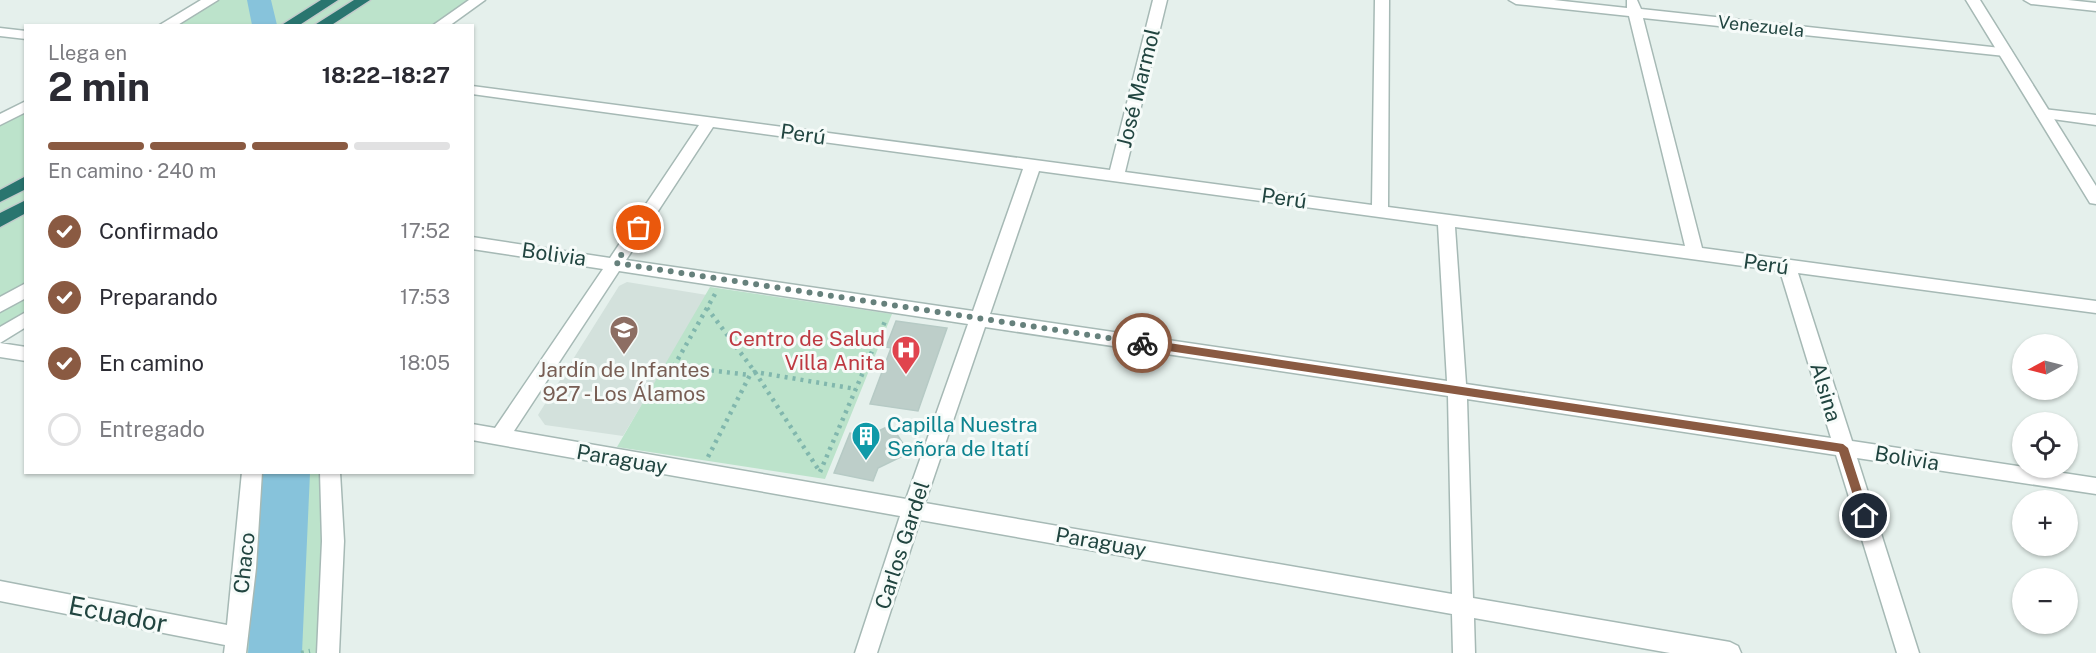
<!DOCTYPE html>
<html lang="es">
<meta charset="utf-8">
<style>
:root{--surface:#fff;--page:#f7f7f7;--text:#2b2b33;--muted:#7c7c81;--line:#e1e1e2;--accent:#8a5a42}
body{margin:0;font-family:"Public Sans",sans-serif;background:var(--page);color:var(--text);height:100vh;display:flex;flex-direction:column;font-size:22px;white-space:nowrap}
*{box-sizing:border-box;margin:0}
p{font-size:20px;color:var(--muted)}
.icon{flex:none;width:33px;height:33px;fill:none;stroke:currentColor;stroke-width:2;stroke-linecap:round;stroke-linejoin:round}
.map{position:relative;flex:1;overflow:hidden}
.details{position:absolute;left:24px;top:24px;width:450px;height:450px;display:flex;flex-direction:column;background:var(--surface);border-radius:0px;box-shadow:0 2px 4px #0004}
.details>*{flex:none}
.needle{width:39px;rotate:263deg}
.controls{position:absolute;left:2012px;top:334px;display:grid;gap:12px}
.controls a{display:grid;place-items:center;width:66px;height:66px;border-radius:50%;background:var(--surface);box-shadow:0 2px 4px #0004;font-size:30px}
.pin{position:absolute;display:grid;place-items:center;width:51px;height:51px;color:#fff;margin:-26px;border:3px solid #fff;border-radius:50%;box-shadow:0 2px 6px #0007}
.courier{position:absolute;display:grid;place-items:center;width:60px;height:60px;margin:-30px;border:4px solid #8a5a42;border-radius:50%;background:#fff;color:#222;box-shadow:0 2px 8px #0007}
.head em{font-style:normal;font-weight:700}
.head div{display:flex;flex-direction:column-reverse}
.head{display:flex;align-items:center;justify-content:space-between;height:102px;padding:0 24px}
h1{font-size:39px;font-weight:700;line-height:45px}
.bar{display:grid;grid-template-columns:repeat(4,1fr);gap:9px 6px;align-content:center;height:72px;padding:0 24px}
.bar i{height:8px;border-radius:4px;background:var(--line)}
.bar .selected{background:var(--accent)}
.bar p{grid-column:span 4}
ol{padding:0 24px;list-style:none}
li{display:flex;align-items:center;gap:18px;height:66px}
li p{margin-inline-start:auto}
li .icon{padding:6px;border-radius:50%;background:var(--accent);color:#fff;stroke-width:4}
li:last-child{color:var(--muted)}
li i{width:33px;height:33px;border:3px solid var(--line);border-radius:50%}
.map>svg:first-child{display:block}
</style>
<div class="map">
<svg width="2096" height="653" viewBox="0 0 2096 653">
<rect width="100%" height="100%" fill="#e5f0ec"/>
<path fill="#d3e1dc" d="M627,282L707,295L623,436L545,425L538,415L619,286Z"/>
<path fill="#bce3cb" d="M211,0H478L439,25L165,26Z
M25,105V318L0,336V120Z
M710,287L892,314L825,479L617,447Z
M252,473H330L328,653H235Z"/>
<path fill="#87c3db" d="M247,0H271L277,25H252Z
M260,473H310L302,653H248Z"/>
<path fill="#bdcec9" stroke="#b6cac5" stroke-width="1.5" d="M896,321L947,328L918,411L870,404L891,348L886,347Z
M891,425L909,453L878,468L873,481L834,473L850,433L868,436Z"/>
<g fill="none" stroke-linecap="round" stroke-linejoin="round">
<g stroke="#a6b9b5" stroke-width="3">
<path id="minor" d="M1153,0H1167L1125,172L1372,205L1375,0H1389L1388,207L1685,246L1629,16L1516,4L1509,0H1554L1627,8V0H1637L1641,9L2010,49L2012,52L2005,56L1643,18L1702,248L2096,301V313L1798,273L1852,441L2096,478V494L1857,458L1919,653H1897L1836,455L1467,399L1473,598L1730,642L1738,646L1741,653H1670L1474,618L1475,653H1453L1452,614L920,520L877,653H855L900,516L472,440V424L495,428L603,269L472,249V237L610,258L699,125L472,94V86L1110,170ZM713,127L1023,169L973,311L626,260ZM1039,171L1438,225L1447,381L990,314ZM1455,227L1780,271L1831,438L1466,384ZM619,271L968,324L906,499L514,431ZM985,327L1448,396L1452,594L925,503Z
M2024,0H2068L2096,3V11L2031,4Z
M0,28L26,31V39L0,36Z
M2043,109L2096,115V125L2038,117L2036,114L2038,111Z
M26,312V327L0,343V327Z
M0,343L26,347V361L0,357Z
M242,472H262L256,568L246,653H224L225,645L0,601V581L227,625Z
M320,472H340L344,541L339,653H317L322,541Z"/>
</g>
<g stroke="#a6b9b5" stroke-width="3">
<path id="tertiary" d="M201,0H218L176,26H158Z
M469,0H485L449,26H432Z
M1966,0H1980L2096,186V204L2090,203Z
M26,101V112L0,125V114Z
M26,283V298L0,312V297Z"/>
</g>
<g stroke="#c1cbca" stroke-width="3">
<path id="motorway" d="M321,0H338L298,26H280Z
M354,0H370L330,26H313Z
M26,176V189L0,202V190Z
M26,200V213L0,227V213Z"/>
</g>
<path stroke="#81b7ad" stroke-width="4.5" stroke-dasharray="3 5" stroke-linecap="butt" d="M715,294L707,308L755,372L820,472
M707,308L674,366L750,375
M708,457L750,375L755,372L856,389
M820,472L886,319
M301,653L310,651"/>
<use href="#minor" fill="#fff" fill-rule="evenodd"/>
<use href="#tertiary" fill="#fff" fill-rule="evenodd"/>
<use href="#motorway" fill="#29756f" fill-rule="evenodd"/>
</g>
<path fill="#8a5a42" d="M1142,339L1843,444L1848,448L1870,516L1869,520H1861L1839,452L1142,347L1137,343Z"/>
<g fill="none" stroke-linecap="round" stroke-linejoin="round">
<path stroke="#66817c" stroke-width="6" stroke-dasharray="0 10.8" d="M639,228L616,263L1142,343"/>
</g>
<defs>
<g id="school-pin" transform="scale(1.5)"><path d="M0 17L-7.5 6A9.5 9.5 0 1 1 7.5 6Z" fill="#8d6e63" stroke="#f6fbf9"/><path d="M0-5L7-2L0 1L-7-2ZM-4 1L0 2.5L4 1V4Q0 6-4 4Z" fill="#fff"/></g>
<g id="hospital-pin" transform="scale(1.5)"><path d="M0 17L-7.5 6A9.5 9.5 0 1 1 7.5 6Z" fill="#e0444e" stroke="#f6fbf9"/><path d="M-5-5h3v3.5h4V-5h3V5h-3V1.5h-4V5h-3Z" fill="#fff"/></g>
<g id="building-pin" transform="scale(1.5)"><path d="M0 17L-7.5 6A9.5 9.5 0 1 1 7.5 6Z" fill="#0f9aa8" stroke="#f6fbf9"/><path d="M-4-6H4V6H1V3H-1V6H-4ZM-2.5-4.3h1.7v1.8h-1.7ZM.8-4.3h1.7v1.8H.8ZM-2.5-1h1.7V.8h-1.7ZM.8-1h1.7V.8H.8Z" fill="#fff"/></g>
</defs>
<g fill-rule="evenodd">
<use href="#school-pin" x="624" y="330"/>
<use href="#hospital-pin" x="906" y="350"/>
<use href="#building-pin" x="866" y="436"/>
</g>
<g text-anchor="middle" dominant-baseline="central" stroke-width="6" stroke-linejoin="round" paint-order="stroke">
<g font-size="18" fill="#214540" stroke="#f6fbf9">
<text transform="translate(1761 26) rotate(6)">Venezuela</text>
</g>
<g font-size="21" fill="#214540" stroke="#f6fbf9">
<text transform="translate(1138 88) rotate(-76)">José Marmol</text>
<text transform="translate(803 134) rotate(8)">Perú</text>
<text transform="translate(1284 198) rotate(8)">Perú</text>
<text transform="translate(554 254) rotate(8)">Bolivia</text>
<text transform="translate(1766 264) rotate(8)">Perú</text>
<text transform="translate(1826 392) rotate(73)">Alsina</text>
<text transform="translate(1907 458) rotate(9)">Bolivia</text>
<text transform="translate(622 459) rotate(10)">Paraguay</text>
<text transform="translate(1101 542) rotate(10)">Paraguay</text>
<text transform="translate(902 545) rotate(-72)">Carlos Gardel</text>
<text transform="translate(244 563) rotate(-84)">Chaco</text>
</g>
<g font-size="21" fill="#be3a42" stroke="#f6fbf9" text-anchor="end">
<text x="885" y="338">Centro de Salud<tspan x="885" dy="24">Villa Anita</tspan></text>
</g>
<g font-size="21" fill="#785e54" stroke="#f6fbf9">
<text x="624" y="369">Jardín de Infantes<tspan x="624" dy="24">927 - Los Álamos</tspan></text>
</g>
<g font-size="21" fill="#0d838f" stroke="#f6fbf9" text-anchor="start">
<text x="887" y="424">Capilla Nuestra<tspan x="887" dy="24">Señora de Itatí</tspan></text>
</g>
<g font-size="26" fill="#214540" stroke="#f6fbf9">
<text transform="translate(118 614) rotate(11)">Ecuador</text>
</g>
</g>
</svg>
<div class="controls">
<a><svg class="needle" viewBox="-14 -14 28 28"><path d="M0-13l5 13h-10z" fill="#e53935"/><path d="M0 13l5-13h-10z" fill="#7c7c81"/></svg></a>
<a><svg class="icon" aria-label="locate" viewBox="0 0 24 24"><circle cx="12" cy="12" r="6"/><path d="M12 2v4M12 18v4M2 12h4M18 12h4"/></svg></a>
<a>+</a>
<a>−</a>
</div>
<div class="pin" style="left:639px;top:228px;background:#ea580c"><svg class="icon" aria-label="bag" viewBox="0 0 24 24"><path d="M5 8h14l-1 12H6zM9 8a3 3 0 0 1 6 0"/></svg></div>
<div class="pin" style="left:1865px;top:516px;background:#1f2937"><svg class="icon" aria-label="home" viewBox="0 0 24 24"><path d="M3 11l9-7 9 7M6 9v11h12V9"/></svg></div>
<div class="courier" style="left:1142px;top:343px"><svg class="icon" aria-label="bike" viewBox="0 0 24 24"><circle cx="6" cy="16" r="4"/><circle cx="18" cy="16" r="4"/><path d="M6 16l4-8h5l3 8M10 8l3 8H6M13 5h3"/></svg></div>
<section class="details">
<div class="head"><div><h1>2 min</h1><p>Llega en</p></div><em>18:22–18:27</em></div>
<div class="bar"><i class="selected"></i><i class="selected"></i><i class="selected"></i><i></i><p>En camino · 240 m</p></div>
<ol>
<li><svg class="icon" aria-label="check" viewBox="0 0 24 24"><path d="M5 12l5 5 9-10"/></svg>Confirmado<p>17:52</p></li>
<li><svg class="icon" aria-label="check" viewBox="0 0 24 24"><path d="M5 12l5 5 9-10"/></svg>Preparando<p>17:53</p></li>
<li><svg class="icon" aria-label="check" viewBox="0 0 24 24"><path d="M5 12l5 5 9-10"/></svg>En camino<p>18:05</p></li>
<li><i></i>Entregado</li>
</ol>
</section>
</div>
